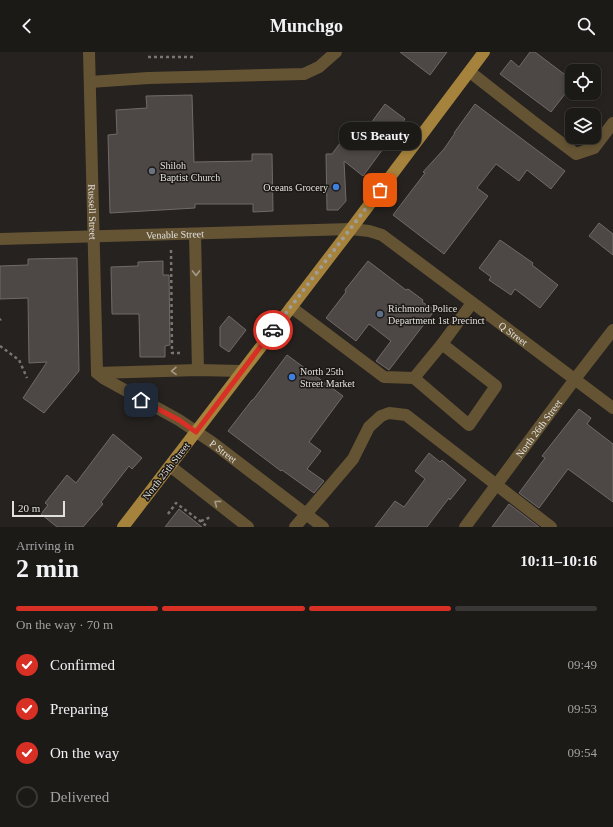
<!DOCTYPE html>
<meta charset="utf-8">
<style>
:root{--surface:#1c1a17;--page:#292724;--text:#f1f3f6;--muted:#a0a1a1;--line:#3a3836;--accent:#d93025}
body{margin:0;font-family:"Times New Roman",serif;background:var(--page);color:var(--text);height:100vh;display:flex;flex-direction:column;font-size:15px;white-space:nowrap}
*{box-sizing:border-box;margin:0}
p{font-size:13px;color:var(--muted)}
.icon{flex:none;width:22px;height:22px;fill:none;stroke:currentColor;stroke-width:2;stroke-linecap:round;stroke-linejoin:round}
.map{position:relative;height:475px;overflow:hidden}
.sheet{display:flex;flex-direction:column;background:var(--surface);flex:1}
.sheet>*{flex:none}
.buttons{position:absolute;left:565px;top:12px;display:grid;gap:8px}
.buttons a{display:grid;place-items:center;width:36px;height:36px;border-radius:8px;background:var(--surface);box-shadow:0 2px 6px #0003,0 0 0 1px var(--line);font-size:20px}
.scale{position:absolute;left:12px;bottom:10px;width:53px;box-sizing:border-box;padding-left:4px;border:2px solid #e2e0dd;border-top:0;font-size:11px;line-height:14px;white-space:nowrap;color:#e2e0dd;-webkit-text-stroke:3px #1c1915;paint-order:stroke}
.pin{position:absolute;display:grid;place-items:center;width:34px;height:34px;color:#fff;margin:-17px;border-radius:8px;box-shadow:0 2px 6px #0006}
.courier{position:absolute;display:grid;place-items:center;width:40px;height:40px;margin:-20px;border:3px solid #d93025;border-radius:50%;background:#fff;color:#222;box-shadow:0 1px 5px #0007}
.bubble{position:absolute;height:28px;border-radius:12px;background:var(--surface);box-shadow:0 2px 6px #0003,0 0 0 1px var(--line);font-size:13px;font-weight:700;line-height:28px;text-align:center}
.summary em{font-style:normal;font-weight:700}
.summary div{display:flex;flex-direction:column-reverse}
.summary{display:flex;align-items:center;justify-content:space-between;height:68px;padding:0 16px}
h1{font-size:26px;font-weight:700;line-height:30px}
.bar{display:grid;grid-template-columns:repeat(4,1fr);gap:6px 4px;align-content:center;height:48px;padding:0 16px}
.bar i{height:5px;border-radius:3px;background:var(--line)}
.bar .selected{background:var(--accent)}
.bar p{grid-column:span 4}
ol{padding:0 16px;list-style:none}
li{display:flex;align-items:center;gap:12px;height:44px}
li p{margin-inline-start:auto}
li .icon{padding:4px;border-radius:50%;background:var(--accent);color:#fff;stroke-width:4}
li:last-child{color:var(--muted)}
li i{width:22px;height:22px;border:2px solid var(--line);border-radius:50%}
header{display:flex;justify-content:space-between;align-items:center;height:52px;padding:0 16px;background:var(--surface);font-size:18px;font-weight:700}
.map>svg:first-child{display:block}
</style>
<header><svg class="icon" aria-label="back" viewBox="0 0 24 24"><path d="M15 5l-7 7 7 7"/></svg>Munchgo<svg class="icon" aria-label="search" viewBox="0 0 24 24"><circle cx="10" cy="10" r="6"/><path d="M15 15l6 6"/></svg></header>
<div class="map">
<svg width="613" height="475" viewBox="0 0 613 475">
<rect width="100%" height="100%" fill="#26221f"/>
<path fill="#4d4745" stroke="#706a68" d="M400,0H447L430,23Z
M530,0H535L572,28V48L565,42L551,60L500,22L511,8L519,15Z
M192,43L194,110L252,109V102H272L273,159L253,160V152H195V156L110,161L108,83L117,82L116,58L147,56L146,44Z
M385,52L405,67L363,124L344,109L346,149L338,158H327L326,102H332L352,75L358,79L361,75L363,76L368,69L371,71Z
M475,52L565,119L551,137L527,118L519,129L496,112L477,136L488,144L444,202L393,163L425,121L423,120L444,97L455,81H454Z
M599,171L613,182V203L589,184Z
M500,188L533,211L532,213L558,233L540,256L515,237L511,243L489,228L491,225L479,216Z
M77,206L79,319L44,361L23,346L47,310L29,311L28,246L0,247V214L28,213V207Z
M163,209V223H169L170,293L165,294V305H140L139,262H112L111,215L138,214V210Z
M368,209L406,238L408,237L423,248L422,250L435,258L389,318L376,309L391,289L369,272L356,289L326,266L346,240L345,238Z
M229,264L246,278L229,300L220,294V275Z
M287,303L343,344L309,390L321,399L307,417L324,429L314,441L282,418L281,419L228,379L252,348H253Z
M579,357L591,366L587,372L613,392V450L568,417L539,456L519,441L545,406L542,404Z
M113,382L142,406L132,417L129,414L101,450L103,452L83,475H57L41,462L48,453L45,451L67,423L76,431Z
M429,401L440,410L442,408L466,428L450,448L449,446L427,475H375L395,449L404,455L425,427L415,419Z
M509,452L539,475H492Z
M179,457L202,475H165Z"/>
<g fill="none" stroke-linecap="round" stroke-linejoin="round">
<path stroke="#787572" stroke-width="2.5" stroke-dasharray="3 3" stroke-linecap="butt" d="M148,5H194
M171,198L172,301H183
M0,268L1,267
M0,294L19,308L27,326
M168,462L176,451L208,475
M201,469L211,465"/>
<g stroke="#655434" stroke-width="12">
<path id="s1" d="M89,0L97,321"/>
<path d="M470,20L535,71L576,102L594,96L613,71"/>
<path d="M90,30L148,26L304,22L319,15L336,0"/>
<path d="M195,182L198,318"/>
<path id="s2" d="M0,187L351,177L369,179L382,183L613,356"/>
<path d="M291,255L384,325L414,326L442,292L472,251"/>
<path id="s3" d="M97,321L103,326L179,368L213,391L323,475"/>
<path d="M97,321L198,318L241,319"/>
<path d="M414,326L469,373L496,334L442,292"/>
<path d="M170,414L248,475"/>
<path d="M295,475L353,407L369,375L381,364L389,361L406,363L551,475"/>
<path id="s4" d="M465,475L575,327L613,278"/>
</g>
<path stroke="#a6833c" stroke-width="12" d="M123,475L351,177L484,0"/>
</g>
<defs><path id="oneway-chevron" d="M-2-3.5L2.5 0L-2 3.5" fill="none" stroke-width="1.6" stroke-linecap="round" stroke-linejoin="round"/></defs>
<g stroke="#a49a88">
<use href="#oneway-chevron" transform="translate(196 221) rotate(89)"/>
<use href="#oneway-chevron" transform="translate(174 319) rotate(179)"/>
<use href="#oneway-chevron" transform="translate(217 451) rotate(-143)"/>
</g>
<g fill="none" stroke-linecap="round" stroke-linejoin="round">
<path stroke="#a09e9a" stroke-width="4" stroke-dasharray="0 7.2" d="M273,278L380,138"/>
<path stroke="#d93025" stroke-width="5" d="M141,348L179,368L196,380L273,278"/>
</g>
<circle fill="#6b7280" stroke="#1c1915" stroke-width="1.5" cx="152" cy="119" r="4"/>
<g fill="#3f7fe0" stroke="#1c1915" stroke-width="1.5">
<circle cx="336" cy="135" r="4"/>
<circle cx="292" cy="325" r="4"/>
</g>
<circle fill="#5c6f8a" stroke="#1c1915" stroke-width="1.5" cx="380" cy="262" r="4"/>
<g text-anchor="middle" dominant-baseline="central" stroke-width="3" stroke-linejoin="round" paint-order="stroke">
<g font-size="10" fill="#e2e0dd" stroke="#1c1915" text-anchor="start">
<text x="160" y="113">Shiloh<tspan x="160" dy="12">Baptist Church</tspan></text>
<text x="328" y="135" text-anchor="end">Oceans Grocery</text>
<text x="388" y="256">Richmond Police<tspan x="388" dy="12">Department 1st Precinct</tspan></text>
<text x="300" y="319">North 25th<tspan x="300" dy="12">Street Market</tspan></text>
</g>
<g font-size="10" fill="#e2e0dd" stroke="#1c1915">
<text stroke="none"><textPath href="#s1" startOffset="160">Russell Street</textPath></text>
<text stroke="none"><textPath href="#s2" startOffset="175">Venable Street</textPath></text>
<text stroke="none"><textPath href="#s2" startOffset="547">Q Street</textPath></text>
<text stroke="none"><textPath href="#s4" startOffset="123">North 26th Street</textPath></text>
<text stroke="none"><textPath href="#s3" startOffset="149">P Street</textPath></text>
<text transform="translate(166 419) rotate(-52)">North 25th Street</text>
</g>
</g>
</svg>
<div class="buttons">
<a><svg class="icon" aria-label="locate" viewBox="0 0 24 24"><circle cx="12" cy="12" r="6"/><path d="M12 2v4M12 18v4M2 12h4M18 12h4"/></svg></a>
<a><svg class="icon" aria-label="layers" viewBox="0 0 24 24"><path d="M12 4l9 5-9 5-9-5zM3 14l9 5 9-5"/></svg></a>
</div>
<div class="scale">20 m</div>
<div class="pin" style="left:380px;top:138px;background:#ea580c"><svg class="icon" aria-label="bag" viewBox="0 0 24 24"><path d="M5 8h14l-1 12H6zM9 8a3 3 0 0 1 6 0"/></svg></div>
<div class="pin" style="left:141px;top:348px;background:#1f2937"><svg class="icon" aria-label="home" viewBox="0 0 24 24"><path d="M3 11l9-7 9 7M6 9v11h12V9"/></svg></div>
<div class="courier" style="left:273px;top:278px"><svg class="icon" aria-label="car" viewBox="0 0 24 24"><path d="M5 17H2v-5l4-1 3-4h7l3 4 3 1v5h-3M9 17h6M6 11h13"/><circle cx="7" cy="17" r="2"/><circle cx="17" cy="17" r="2"/></svg></div>
<div class="bubble" style="left:339px;top:70px;width:82px">US Beauty</div>
</div>
<section class="sheet">
<div class="summary"><div><h1>2 min</h1><p>Arriving in</p></div><em>10:11–10:16</em></div>
<div class="bar"><i class="selected"></i><i class="selected"></i><i class="selected"></i><i></i><p>On the way · 70 m</p></div>
<ol>
<li><svg class="icon" aria-label="check" viewBox="0 0 24 24"><path d="M5 12l5 5 9-10"/></svg>Confirmed<p>09:49</p></li>
<li><svg class="icon" aria-label="check" viewBox="0 0 24 24"><path d="M5 12l5 5 9-10"/></svg>Preparing<p>09:53</p></li>
<li><svg class="icon" aria-label="check" viewBox="0 0 24 24"><path d="M5 12l5 5 9-10"/></svg>On the way<p>09:54</p></li>
<li><i></i>Delivered</li>
</ol>
</section>
